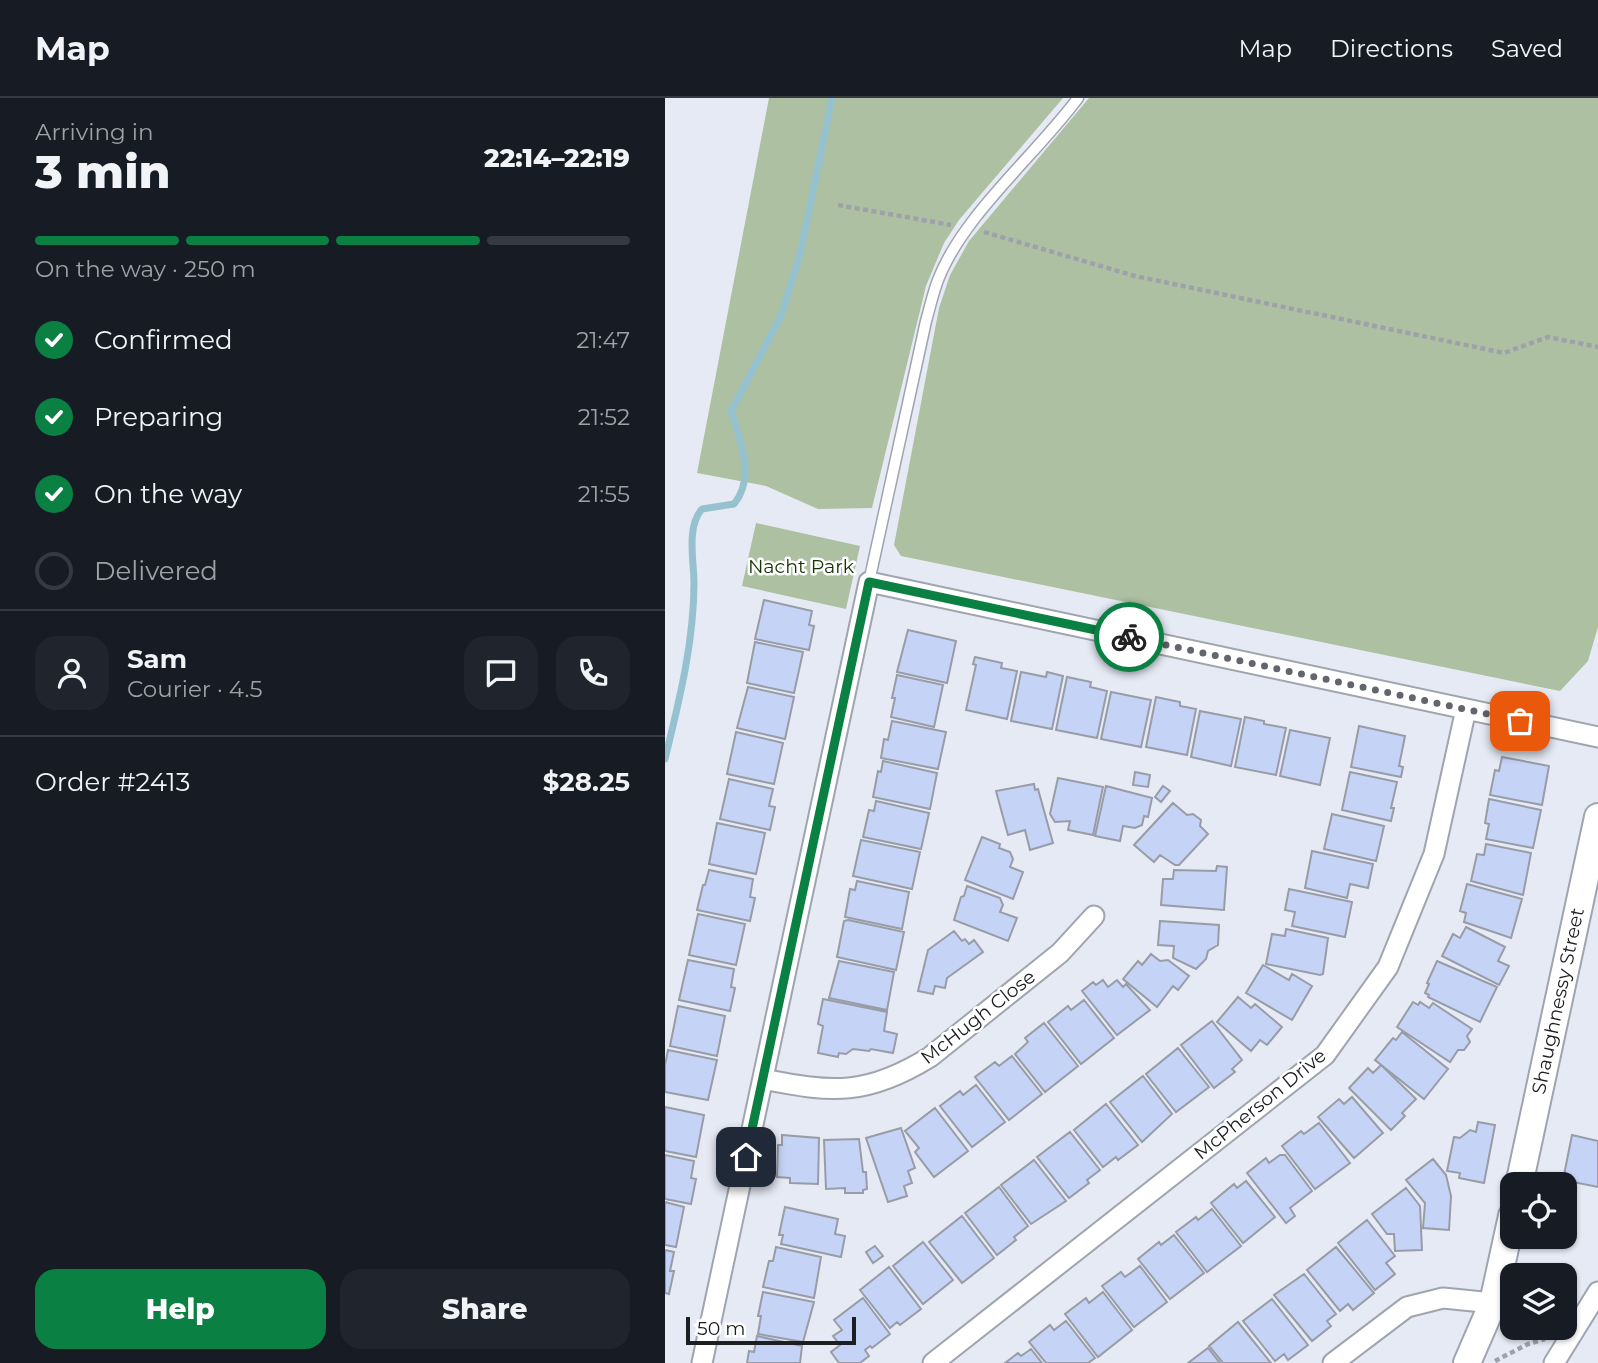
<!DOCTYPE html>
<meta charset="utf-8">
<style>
:root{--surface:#171b24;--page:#20242c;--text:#f1f3f6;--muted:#9ea1a6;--line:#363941;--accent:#0b8043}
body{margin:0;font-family:Montserrat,sans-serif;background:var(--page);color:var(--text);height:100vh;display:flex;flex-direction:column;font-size:26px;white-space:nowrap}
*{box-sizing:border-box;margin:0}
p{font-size:23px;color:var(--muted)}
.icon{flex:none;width:38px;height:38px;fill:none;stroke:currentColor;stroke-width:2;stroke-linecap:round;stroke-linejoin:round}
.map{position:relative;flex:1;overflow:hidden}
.details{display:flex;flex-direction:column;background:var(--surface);width:665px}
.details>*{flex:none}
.controls{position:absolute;left:835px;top:1074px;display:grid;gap:14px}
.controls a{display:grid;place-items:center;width:77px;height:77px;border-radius:14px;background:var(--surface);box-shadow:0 2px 5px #0004;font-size:35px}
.scale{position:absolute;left:21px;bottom:18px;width:170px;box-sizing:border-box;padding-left:7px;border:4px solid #1c1e22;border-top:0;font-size:19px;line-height:24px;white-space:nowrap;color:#1c1e22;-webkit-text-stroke:5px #fff;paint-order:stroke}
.pin{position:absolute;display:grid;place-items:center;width:60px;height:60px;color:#fff;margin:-30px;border-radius:14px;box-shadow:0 4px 10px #0006}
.courier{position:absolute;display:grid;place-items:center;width:70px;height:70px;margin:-35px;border:5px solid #0b8043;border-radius:50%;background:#fff;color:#222;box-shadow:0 2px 9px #0007}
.summary em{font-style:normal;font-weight:800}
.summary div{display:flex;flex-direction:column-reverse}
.summary{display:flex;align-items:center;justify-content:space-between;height:119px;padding:0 35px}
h1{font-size:46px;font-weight:800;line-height:52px}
.bar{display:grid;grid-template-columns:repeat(4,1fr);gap:10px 7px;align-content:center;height:84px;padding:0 35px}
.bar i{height:9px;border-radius:5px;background:var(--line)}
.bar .on{background:var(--accent)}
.bar p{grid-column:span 4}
.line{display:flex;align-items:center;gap:18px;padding:0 35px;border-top:2px solid var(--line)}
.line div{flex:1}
.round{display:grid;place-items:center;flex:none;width:74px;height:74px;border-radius:21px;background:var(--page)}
ol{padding:0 35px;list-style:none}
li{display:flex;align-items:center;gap:21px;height:77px}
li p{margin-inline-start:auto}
li .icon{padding:7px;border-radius:50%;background:var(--accent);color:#fff;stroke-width:4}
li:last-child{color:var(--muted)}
li i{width:38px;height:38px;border:4px solid var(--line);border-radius:50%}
.button{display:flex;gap:14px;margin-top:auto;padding:14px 35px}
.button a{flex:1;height:80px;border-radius:21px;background:var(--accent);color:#fff;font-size:28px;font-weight:800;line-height:80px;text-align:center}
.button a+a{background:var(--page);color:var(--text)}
header{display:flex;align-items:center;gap:42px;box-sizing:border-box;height:98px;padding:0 35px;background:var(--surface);border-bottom:2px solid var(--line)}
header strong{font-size:33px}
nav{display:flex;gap:38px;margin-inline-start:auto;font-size:24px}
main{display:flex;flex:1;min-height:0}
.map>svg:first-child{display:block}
</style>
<header>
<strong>Map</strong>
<nav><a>Map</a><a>Directions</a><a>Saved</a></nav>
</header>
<main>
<section class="details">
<div class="summary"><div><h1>3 min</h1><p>Arriving in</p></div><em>22:14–22:19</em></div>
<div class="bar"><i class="on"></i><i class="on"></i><i class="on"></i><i></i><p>On the way · 250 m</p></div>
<ol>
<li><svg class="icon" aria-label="check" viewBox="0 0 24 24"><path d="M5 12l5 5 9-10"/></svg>Confirmed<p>21:47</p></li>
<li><svg class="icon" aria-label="check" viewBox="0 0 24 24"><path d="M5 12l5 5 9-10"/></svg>Preparing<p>21:52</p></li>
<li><svg class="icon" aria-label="check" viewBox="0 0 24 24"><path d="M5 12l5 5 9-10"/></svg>On the way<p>21:55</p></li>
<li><i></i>Delivered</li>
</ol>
<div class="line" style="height:126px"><a class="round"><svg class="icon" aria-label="person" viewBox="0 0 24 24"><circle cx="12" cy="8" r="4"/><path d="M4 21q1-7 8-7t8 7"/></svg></a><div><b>Sam</b><p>Courier · 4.5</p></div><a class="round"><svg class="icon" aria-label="chat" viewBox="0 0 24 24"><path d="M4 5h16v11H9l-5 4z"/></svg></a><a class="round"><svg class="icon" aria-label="phone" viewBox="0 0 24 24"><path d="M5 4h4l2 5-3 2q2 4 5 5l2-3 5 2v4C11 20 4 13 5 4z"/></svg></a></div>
<div class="line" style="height:91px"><div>Order #2413</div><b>$28.25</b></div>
<div class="button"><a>Help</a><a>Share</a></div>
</section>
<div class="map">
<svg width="933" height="1265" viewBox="0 0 933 1265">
<rect width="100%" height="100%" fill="#e5eaf5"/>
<path fill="#adc0a2" d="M104,0H398L294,122L279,145L261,188L207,410L153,411L101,388L32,375Z
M424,0H933V529L923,563L895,593L236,458L229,447L274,210L285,177L304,143Z
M91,425L195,448L181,511L77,488Z"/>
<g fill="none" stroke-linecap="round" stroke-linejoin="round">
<path stroke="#96c2cf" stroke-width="7" d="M0,661C14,604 29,544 29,485C29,463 21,429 37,411L69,406C91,380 75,341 66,313L116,218L135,156L167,0"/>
</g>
<path fill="#c5d4f6" stroke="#989ca6" stroke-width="2" d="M99,502L147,513L144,527L149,528L144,552L90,541Z
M243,532L291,543L282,585L232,574Z
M90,544L138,554L129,595L82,585Z
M310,559L337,565L336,570L352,573L342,621L301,612L311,567L308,566Z
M356,574L381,579L382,574L398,578L387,631L346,623Z
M232,577L278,587L269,629L226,619L230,600H227Z
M402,579L426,584L425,589L442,593L432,640L391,632Z
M83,589L129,599L120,641L72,630Z
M446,594L486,602L476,649L436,641Z
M491,599L515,604V608L531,611L522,657L481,649Z
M535,613L576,621L566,668L526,659Z
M580,619L599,623V626L621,630L611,677L570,669Z
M227,623L281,634L273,671L216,660L219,641L223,642Z
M694,628L740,638L734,668L738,669L736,679L686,669Z
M625,632L665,640L655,687L615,678Z
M71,634L118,645L109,686L62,676Z
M837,659L884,668L877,707L825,697L830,672L834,673Z
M218,663L272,675L265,711L208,699L213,673L216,674Z
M470,674L485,677L483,689L468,687Z
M685,674L732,684L726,710H729L726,723L677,712Z
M393,680L438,689L428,737L403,732L405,723L390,724L385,716Z
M64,681L108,691L104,708L110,709L105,732L55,721Z
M369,686L370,692L373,691L388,745L365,752L360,732L343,737L331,693Z
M441,688L487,700L483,719L479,718L477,727L470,730L458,728L455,743L430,738Z
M498,688L505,693L496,704L490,699Z
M824,701L876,712L868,750L821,741L824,726L820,725Z
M211,703L264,715L256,751L198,739L204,712L209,713Z
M508,705L522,717L528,716L536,722L535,728L543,736L514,767H510L495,757L489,764L469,747Z
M667,716L719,728L711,763L659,751Z
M52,725L100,735L91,776L44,766Z
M317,739L335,746L334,750L345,754L348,761L345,769L358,774L348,801L300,782Z
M196,742L255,754L247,791L188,778Z
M821,746L866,755L858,797L806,783L812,756L819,757Z
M647,753L708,766L703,790L685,786L682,800L640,790Z
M552,768L562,769L559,812L496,807L498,781H508L509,772L551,773Z
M44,772L88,781L85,799L90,800L85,823L32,812L38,787H40Z
M192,783L244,794L237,831L180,819L185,791L190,792Z
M802,786L857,801L846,840L799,824L801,815L795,813Z
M302,788L335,800L338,807L335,814L352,820L343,843L289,822L296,799L299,798Z
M624,791L687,804L680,839L627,828L630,814L620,812Z
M33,816L80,826L71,867L24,857Z
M183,822L239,834L231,872L172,859L179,823Z
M495,823L554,827L553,847L543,853L541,861L531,871L508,860L509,848L493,847Z
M801,829L840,849L833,863L844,868L834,887L777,858L788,836L795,840Z
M621,831L663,840L658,876L655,877L601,866L607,836L620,838Z
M289,833L297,843L300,841L304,846L309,842L318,854L282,880L280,890L270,888L268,896L253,893L263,852Z
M486,856L495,863L503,862L524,878L513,892L508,888L492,909L458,881L473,863L477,867Z
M23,862L69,871L66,889L70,890L65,913L14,902Z
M174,863L229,874L222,912L164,900Z
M772,863L832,889L815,924L763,899L764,897L760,895L764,886L762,885Z
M598,867L624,882L627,876L647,888L627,922L581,895Z
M438,882L443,889L452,882L458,889L461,886L485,912L452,937L417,893L428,884L431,887Z
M573,899L586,910L590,906L617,929L602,947L595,942L586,953L552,924Z
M158,901L222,914L219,933L232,936L228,955L206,951L204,953L188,951L181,956L174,955L173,959L153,955L158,928L153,926Z
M419,902L449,940L416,966L383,924L403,908L406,912Z
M748,904L753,907L755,904L764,910L768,905L807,931L802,938L805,944L799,952H793L785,964L732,929Z
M13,908L60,918L52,958L5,948Z
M547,923L577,962L567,971L570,974L549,990L516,947Z
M379,925L413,968L380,994L350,956L363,944L360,940Z
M737,934L783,971L759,1001L710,962L728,940L731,942Z
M513,950L544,989L511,1014L481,976Z
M3,952L52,962L43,1002L0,994V967Z
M347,958L377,996L344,1022L310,979L330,964L334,968Z
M716,967L751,1001L737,1015L740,1018L726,1032L684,990L703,970L708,975Z
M478,978L507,1016L477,1044L445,1004Z
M311,987L340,1024L307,1049L275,1008L295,993L298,997Z
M687,999L718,1035L689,1060L653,1019L674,1001L679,1006Z
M441,1006L473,1047L453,1062L451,1059L438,1069L409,1032Z
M0,1009L39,1017L31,1059L0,1053Z
M270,1010L303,1053L269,1079L250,1054L254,1050L240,1033Z
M813,1024L830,1027L819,1085L794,1080L795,1075L782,1073L789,1039L795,1040L805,1032L811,1034Z
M654,1025L685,1065L650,1091L617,1048L636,1033L639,1036Z
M236,1030L250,1070L243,1073L247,1085L239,1088L242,1098L223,1104L201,1040Z
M405,1034L435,1072L422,1082L424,1085L404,1100L372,1059Z
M117,1037L154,1040L153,1086L125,1085V1080L112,1079L113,1047H117Z
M907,1037L933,1043V1089L898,1082Z
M194,1041L198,1074H201L202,1091L198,1092V1095H180V1090L161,1091L159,1042Z
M0,1057L29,1063L26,1080L31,1081L26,1106L0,1101Z
M615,1057H620L647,1093L625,1110L630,1118L621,1125L582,1075L601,1060L604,1065Z
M768,1061L781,1077L786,1098L784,1132L758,1130L760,1105L741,1082Z
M369,1062L401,1103L366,1126L336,1087Z
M581,1083L610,1119L578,1145L546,1105L569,1086L572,1090Z
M334,1089L363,1128L349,1139L351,1142L332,1157L300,1115Z
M741,1090L755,1108L757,1152L730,1153L729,1136H722L707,1116Z
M0,1104L19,1109L11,1149L0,1147Z
M120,1109L173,1121L170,1136L180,1138L176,1159L116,1146L118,1137H114Z
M547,1111L576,1148L542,1174L511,1134L531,1119L533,1122Z
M297,1118L329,1160L297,1185L264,1144Z
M702,1122L730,1158L721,1165L730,1176L710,1192L673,1145Z
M509,1137L539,1175L505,1201L473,1161L494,1144L496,1147Z
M258,1144L288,1182L258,1206L228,1168Z
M210,1148L218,1158L208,1165L201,1154Z
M111,1149L156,1159L149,1200L98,1189L104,1163H108Z
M671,1149L709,1195L688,1212L683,1206L675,1213L642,1172Z
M0,1152L9,1154L5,1173H9L4,1196L0,1195Z
M475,1168L502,1204L469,1229L437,1188L456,1174L460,1179Z
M224,1169L256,1211L235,1227L232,1224L225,1230L195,1192Z
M639,1176L671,1216L662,1223L666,1228L647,1243L609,1197Z
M98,1194L149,1204L138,1244L93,1236L96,1218H93Z
M438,1194L467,1232L433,1259L400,1216L421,1200L424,1205Z
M198,1200L225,1236L207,1250L205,1248L200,1252L204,1258L195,1265H174L166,1254L175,1247L168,1238L177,1232L169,1222Z
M607,1201L643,1247L623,1262L619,1256L610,1263L578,1223Z
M401,1223L430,1260L423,1265H381L364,1244L385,1227L389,1232Z
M573,1224L606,1265H558L544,1248Z
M92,1238L137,1248L135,1265H82L84,1253L89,1254Z
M543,1250L555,1265H523Z
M366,1251L377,1265H340L353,1255L356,1258Z"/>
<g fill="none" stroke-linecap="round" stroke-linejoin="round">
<g stroke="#9fa4ae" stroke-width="13">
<path id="lane" d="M204,484L261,223C265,209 268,195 273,182C298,117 371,57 413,0"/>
</g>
<g stroke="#9fa4ae" stroke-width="23">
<path id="street" d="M98,981C168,995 202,998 265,959L395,855L429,818
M37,1265L204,484L933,639
M268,1265L660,957L723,869L769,756L801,611
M668,1265L742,1209L778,1200L828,1205
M889,1265L933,1194"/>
</g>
<g stroke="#9fa4ae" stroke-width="30">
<path id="secondary" d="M854,1087L933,719
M802,1265L828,1205L847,1118"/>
</g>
<path stroke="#9ea1aa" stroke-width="4.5" stroke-dasharray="5 3.5" stroke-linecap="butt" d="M173,107L286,127
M319,134L470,178L839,255L883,239L933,249
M830,1263L863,1246L880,1241"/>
<use href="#lane" stroke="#fff" stroke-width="10"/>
<use href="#street" stroke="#fff" stroke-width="19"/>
<use href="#secondary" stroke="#fff" stroke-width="26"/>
</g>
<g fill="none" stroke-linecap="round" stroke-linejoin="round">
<path stroke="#62656c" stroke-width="7" stroke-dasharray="0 12.6" d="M464,539L855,623"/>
<path stroke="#0b8043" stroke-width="9" d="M81,1059L204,484L464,539"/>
</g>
<g text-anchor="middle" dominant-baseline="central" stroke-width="5" stroke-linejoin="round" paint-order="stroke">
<g font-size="19" fill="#183302" stroke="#fff">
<text x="136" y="468">Nacht Park</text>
</g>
<g font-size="19" fill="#1c1e22" stroke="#fff">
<text transform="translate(893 903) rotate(-78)">Shaughnessy Street</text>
<text transform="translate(313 919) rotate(-38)">McHugh Close</text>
<text transform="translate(595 1006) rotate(-39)">McPherson Drive</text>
</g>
</g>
</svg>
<div class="controls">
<a><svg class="icon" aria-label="locate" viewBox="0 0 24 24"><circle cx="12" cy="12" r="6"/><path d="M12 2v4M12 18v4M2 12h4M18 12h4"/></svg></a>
<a><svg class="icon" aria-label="layers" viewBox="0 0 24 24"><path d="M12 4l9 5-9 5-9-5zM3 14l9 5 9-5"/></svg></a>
</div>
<div class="scale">50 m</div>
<div class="pin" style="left:855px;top:623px;background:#ea580c"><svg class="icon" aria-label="bag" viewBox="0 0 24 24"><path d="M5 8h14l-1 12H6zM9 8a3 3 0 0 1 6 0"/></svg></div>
<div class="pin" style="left:81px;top:1059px;background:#1f2937"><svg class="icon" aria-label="home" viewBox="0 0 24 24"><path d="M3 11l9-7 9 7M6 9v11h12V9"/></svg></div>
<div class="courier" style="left:464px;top:539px"><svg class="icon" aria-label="bike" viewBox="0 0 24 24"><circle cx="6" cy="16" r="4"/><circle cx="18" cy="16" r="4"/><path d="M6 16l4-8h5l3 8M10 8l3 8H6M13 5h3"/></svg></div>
</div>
</main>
